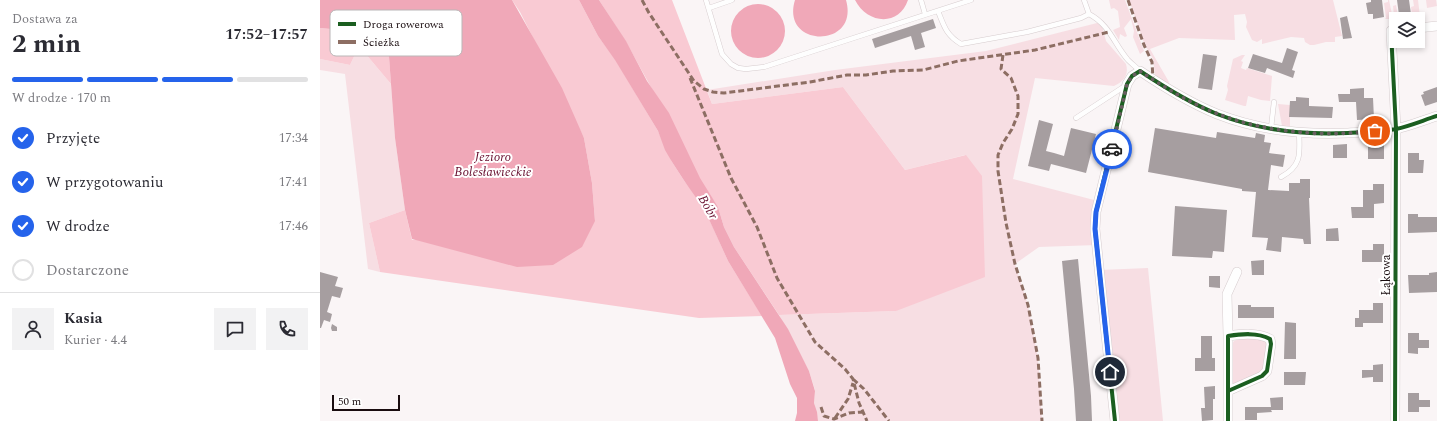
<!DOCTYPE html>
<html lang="pl">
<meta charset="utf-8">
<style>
:root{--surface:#fff;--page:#f2f2f3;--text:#2b2b33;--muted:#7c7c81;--line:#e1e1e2;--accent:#2563eb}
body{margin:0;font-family:Spectral,serif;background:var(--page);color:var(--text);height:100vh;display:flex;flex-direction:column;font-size:15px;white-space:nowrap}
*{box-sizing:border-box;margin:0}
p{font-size:13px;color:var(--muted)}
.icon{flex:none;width:22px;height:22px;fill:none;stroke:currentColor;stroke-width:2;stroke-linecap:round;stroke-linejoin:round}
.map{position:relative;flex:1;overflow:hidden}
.sheet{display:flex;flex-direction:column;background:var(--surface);width:320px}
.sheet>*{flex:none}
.tools{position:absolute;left:1069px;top:12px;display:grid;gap:8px}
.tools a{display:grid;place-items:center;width:36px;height:36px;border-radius:0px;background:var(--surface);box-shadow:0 2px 6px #0003;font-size:20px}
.scale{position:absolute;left:12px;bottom:10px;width:68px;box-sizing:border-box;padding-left:4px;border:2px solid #190c0f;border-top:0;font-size:11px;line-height:14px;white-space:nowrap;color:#190c0f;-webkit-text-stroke:3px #fff;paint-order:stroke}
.pin{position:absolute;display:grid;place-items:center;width:34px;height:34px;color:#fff;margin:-17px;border:2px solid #fff;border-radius:50%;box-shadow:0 1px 4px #0007}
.courier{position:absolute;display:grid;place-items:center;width:40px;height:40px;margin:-20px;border:3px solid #2563eb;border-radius:50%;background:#fff;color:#222;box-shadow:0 1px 5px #0007}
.overview em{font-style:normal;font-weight:700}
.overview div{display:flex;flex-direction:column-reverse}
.overview{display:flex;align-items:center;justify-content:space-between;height:68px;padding:0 12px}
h1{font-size:26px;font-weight:700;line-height:30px}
.bar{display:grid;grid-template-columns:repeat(4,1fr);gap:6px 4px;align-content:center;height:48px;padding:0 12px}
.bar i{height:5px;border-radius:3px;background:var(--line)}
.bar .current{background:var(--accent)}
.bar p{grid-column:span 4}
.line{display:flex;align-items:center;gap:10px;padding:0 12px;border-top:1px solid var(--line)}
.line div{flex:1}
.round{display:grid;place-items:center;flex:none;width:42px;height:42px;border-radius:0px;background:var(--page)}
ol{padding:0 12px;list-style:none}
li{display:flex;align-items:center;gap:12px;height:44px}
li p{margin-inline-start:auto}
li .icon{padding:4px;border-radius:50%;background:var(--accent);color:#fff;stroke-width:4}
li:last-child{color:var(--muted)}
li i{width:22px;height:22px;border:2px solid var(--line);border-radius:50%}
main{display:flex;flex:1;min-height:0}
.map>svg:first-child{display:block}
</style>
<main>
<section class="sheet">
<div class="overview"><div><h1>2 min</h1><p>Dostawa za</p></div><em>17:52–17:57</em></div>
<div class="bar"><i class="current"></i><i class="current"></i><i class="current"></i><i></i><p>W drodze · 170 m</p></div>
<ol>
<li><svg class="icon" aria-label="check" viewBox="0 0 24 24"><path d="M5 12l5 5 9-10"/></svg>Przyjęte<p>17:34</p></li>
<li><svg class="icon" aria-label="check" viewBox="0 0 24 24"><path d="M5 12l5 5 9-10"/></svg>W przygotowaniu<p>17:41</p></li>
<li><svg class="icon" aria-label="check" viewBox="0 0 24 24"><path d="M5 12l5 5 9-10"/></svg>W drodze<p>17:46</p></li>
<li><i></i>Dostarczone</li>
</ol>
<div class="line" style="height:72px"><a class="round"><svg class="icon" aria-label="person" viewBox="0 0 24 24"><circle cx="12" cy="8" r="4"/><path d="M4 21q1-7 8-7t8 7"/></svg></a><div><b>Kasia</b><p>Kurier · 4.4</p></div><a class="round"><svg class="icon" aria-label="chat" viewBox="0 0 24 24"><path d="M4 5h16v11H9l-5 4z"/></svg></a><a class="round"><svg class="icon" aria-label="phone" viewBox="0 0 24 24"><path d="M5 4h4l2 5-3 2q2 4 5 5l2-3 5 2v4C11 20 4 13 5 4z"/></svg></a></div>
</section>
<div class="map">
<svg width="1117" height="421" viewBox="0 0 1117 421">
<rect width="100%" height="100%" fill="#faf5f6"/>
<path fill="#f7dee3" d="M789,0H805L824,51L820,54L813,37L814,31L811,19L804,28L807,36L805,37L800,34L799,40L793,30L800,27L798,11L794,8L791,9Z
M809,0H1013L1022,36L1015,37V42H1006L994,45H990L985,42L984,38L971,37L942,44V39L937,42L932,40L926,27L927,22L925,14L914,15L915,40L859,38L830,49L849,82L848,84L835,75L833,59L824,43Z
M1068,0H1069L1073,19H1065L1066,18L1064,3L1068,2Z
M1093,0H1098L1101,25H1098V19H1076L1075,26L1073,6L1076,5L1078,16L1092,14L1091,7L1094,6Z
M1106,0H1116L1117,6L1107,8Z
M781,22L786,41L806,64C809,75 804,81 794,86L715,78L693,179L778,201L777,245L719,247L695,264L708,305L718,358L722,421H498L494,403L495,390L489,371L459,315L576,311L645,155L585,170L523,87L392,104L387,90L515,70L666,51Z
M39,46L71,84L75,138L85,210L49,223L60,272L48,269L25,74L0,70V59L30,65Z
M922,55H925L921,61L923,62L921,68L926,70L927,68L952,76L950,101L941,100L928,96L926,106H924L905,100L908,90L907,86L913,59Z
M958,104L970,105V127L962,126Z
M828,268L843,421H795L780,270Z
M919,339H941L944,340L947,344L943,371L914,384L912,383V344L914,341Z"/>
<path fill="#f9cad3" d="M192,0H259L278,36L295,59L338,131L352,162L365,182L382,203L408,261L442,316L379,318L60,272L49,223L85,210L92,240L275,221L272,183L264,138L200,12Z
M279,0H352L392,104L523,87L585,170L646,155L662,176L665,277L576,311L459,315L414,247L404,227L398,207L379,179L368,154L306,42Z
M0,28L43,32L58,38L69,57L71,84L39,46L30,65L0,59Z"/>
<path fill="#f0a8b8" d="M0,0H192L242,88L264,138L272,183L275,221L262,247L233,265L197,267L92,239L85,210L75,138L69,57L58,38L43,32L0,28Z
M259,0H279L306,41L327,81L349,113L380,178L398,207L404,227L414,247L468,329L489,371L495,391L494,403L497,412L498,421H475L477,413V398L470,384L455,338L408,261L382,204L377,199L365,182L352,162L345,150L338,131L295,60L278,36Z
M475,0H526C540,49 460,48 475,0Z
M535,0H588C579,27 547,24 535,0Z
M411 31a27 27 0 1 1 54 0a27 27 0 1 1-54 0Z"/>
<path fill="#a69ea0" d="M1051,0H1062L1064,17L1053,19V14H1048L1046,3L1051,2Z
M1077,0H1089L1091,14L1079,15Z
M1027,16L1032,38L1023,39L1020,18Z
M613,19L616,28L601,33L605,47L595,50L591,36L555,48L552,39Z
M967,48L978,52L972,70L975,71L973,78L947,68L945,73L928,68L933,54L962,63Z
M883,54L897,56L892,90L878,88Z
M1117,87V102L1105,106L1101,95L1104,94L1103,92Z
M1044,88V98H1053L1054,119L1037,120L1036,102H1019L1018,94H1030V89Z
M976,97L989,98V106L1013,107L1012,118L969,117L970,101H976Z
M719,120L733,124L726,151L734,153L744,156L751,128L776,134L766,173L731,164L729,171L708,166Z
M835,128L896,138L897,132L935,138L936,133L945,135L944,142L951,143L949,153L965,155L963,167L951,165L948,190L969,191V183H980V179H990V198H989L991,244H984L983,239L962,237L961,252L946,250L948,238L932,237L936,192L922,191V189L828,172Z
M1027,144V158H1013V145Z
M1048,144H1064V159H1048Z
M1088,153H1099V160H1104L1103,173H1088Z
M1053,184H1064V203L1054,204V218H1032L1031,207H1043V190H1053Z
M855,206L907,210L904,252L893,251L892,258L852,256Z
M1088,214H1098V217H1117V232L1088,233Z
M1018,228L1019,241H1006V229Z
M1053,244H1064V262H1042V250H1053Z
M758,259L771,396L772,421H756L754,389L742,261Z
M944,260V275H932L931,261Z
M0,272L18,277L15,286L23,288L20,298L12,296L7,312L12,314L10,322L4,320L1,328H0Z
M1117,272V292L1089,293L1088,275H1109V273Z
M889,276H900V288L889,287Z
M1053,303H1063V323H1043V327H1035V318H1039V310H1053Z
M918,305H931V307H954V318H918Z
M965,322L976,323V359H964Z
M12,324L17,327V331H12L11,328Z
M1088,333H1099V340H1109V348H1098V354L1088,353Z
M881,336H892V358H895V371H875V358H881Z
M1063,364V382H1053V377L1042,378V370H1053V365Z
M964,372H986L985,385H964Z
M895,386V399H893V420L882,421L881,408H885L884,387Z
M1088,393H1099V400H1110V407H1099V412H1088Z
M963,397V410H951L952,412L937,413V420H925V407H951L950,398Z"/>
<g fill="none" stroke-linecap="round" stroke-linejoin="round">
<g stroke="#d6ccce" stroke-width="5.5">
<path id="service" d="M386,0L402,54L411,64L418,68L426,69L444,67L651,0
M601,0L605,14
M764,0L769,14C790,25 794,44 808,60C812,64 816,67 820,71
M389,8L412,0
M618,11C624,26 626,35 641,44L707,32L761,18L769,14
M756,118L805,86
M951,128L954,102
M961,177C982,166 980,153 979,132"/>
</g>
<g stroke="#d6ccce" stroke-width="10">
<path id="minor" d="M1098,28L1117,26
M908,336L907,294L917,272
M908,391L942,376L947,371L951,344L950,339C938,332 921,334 908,336V421
M795,421L775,229L776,212L807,84L812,76L820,71C844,87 870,103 897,114C938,130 985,135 1028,133C1044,132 1061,132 1076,129C1090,126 1104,120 1117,116
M1075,421L1076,129L1071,31L1076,30"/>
</g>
<use href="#service" stroke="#fefefe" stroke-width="4.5"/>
<use href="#minor" stroke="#fefefe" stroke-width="9"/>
<path stroke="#8d6e63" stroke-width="3" stroke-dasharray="6 3" stroke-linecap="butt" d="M322,0L329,13L374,81L384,89L393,92L404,93L490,82L527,75H546L573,71L603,70L638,61L715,50L789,32
M808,0L824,45L832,62L833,79
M683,55L681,69L691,78L698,96V114L692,129L683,143L678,155V171L686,223L695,264L708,305L718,358L722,421
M370,78L411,178L437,227L457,278L495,342L525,369L533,379L539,403L547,421
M533,379L544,389L569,421
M501,407L504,416L514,419L529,413L543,412
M515,418L528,399L533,383"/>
<g stroke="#fff" stroke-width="6">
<path id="cycleway" d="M908,391L942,376L947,371L951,344L950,339C938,332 921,334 908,336V421
M795,421L775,229L776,212L807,84L812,76L820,71C844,87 870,103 897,114C938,130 985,135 1028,133C1044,132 1061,132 1076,129C1090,126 1104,120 1117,116
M1075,421L1076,129L1071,31L1076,30"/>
</g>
<use href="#cycleway" stroke="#1b5e20" stroke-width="4"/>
</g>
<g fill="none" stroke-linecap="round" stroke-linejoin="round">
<path stroke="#685e60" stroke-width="4" stroke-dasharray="0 7.2" d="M792,149L807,84L812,76L820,71C844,87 871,104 898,114C947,133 1003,137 1055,131"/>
<path stroke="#2563eb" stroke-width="5" d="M790,372L775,229L776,212L792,149"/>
</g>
<g text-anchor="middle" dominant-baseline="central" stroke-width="4" stroke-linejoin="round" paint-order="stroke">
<g font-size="12" fill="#190c0f" stroke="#fff">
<text transform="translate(1066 275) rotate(-90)">Łąkowa</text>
</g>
<g font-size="13" font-style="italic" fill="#680f2f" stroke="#fff">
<text x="173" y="157">Jezioro<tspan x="173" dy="15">Bolesławieckie</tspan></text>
<text transform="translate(388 207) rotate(60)">Bóbr</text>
</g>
</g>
<rect x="10" y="10" width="132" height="46" rx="6" fill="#fff" stroke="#bab6b7" stroke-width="1"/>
<rect x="18" y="22" width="18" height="4" fill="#1b5e20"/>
<rect x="18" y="40" width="18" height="4" fill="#8d6e63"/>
<g font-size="11" fill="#190c0f">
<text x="43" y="28">Droga rowerowa</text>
<text x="43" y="46">Ścieżka</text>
</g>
</svg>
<div class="tools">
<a><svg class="icon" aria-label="layers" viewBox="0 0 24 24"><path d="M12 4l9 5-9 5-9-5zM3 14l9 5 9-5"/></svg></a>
</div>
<div class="scale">50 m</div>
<div class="pin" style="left:1055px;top:131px;background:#ea580c"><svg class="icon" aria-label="bag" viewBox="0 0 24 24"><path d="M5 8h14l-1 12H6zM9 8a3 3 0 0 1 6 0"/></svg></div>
<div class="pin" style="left:790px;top:372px;background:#1f2937"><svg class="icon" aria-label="home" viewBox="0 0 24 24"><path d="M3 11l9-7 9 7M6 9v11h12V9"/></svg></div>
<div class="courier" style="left:792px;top:149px"><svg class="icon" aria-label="car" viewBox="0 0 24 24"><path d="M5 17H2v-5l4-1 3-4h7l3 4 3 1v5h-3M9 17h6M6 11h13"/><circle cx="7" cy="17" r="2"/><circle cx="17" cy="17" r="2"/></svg></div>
</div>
</main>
